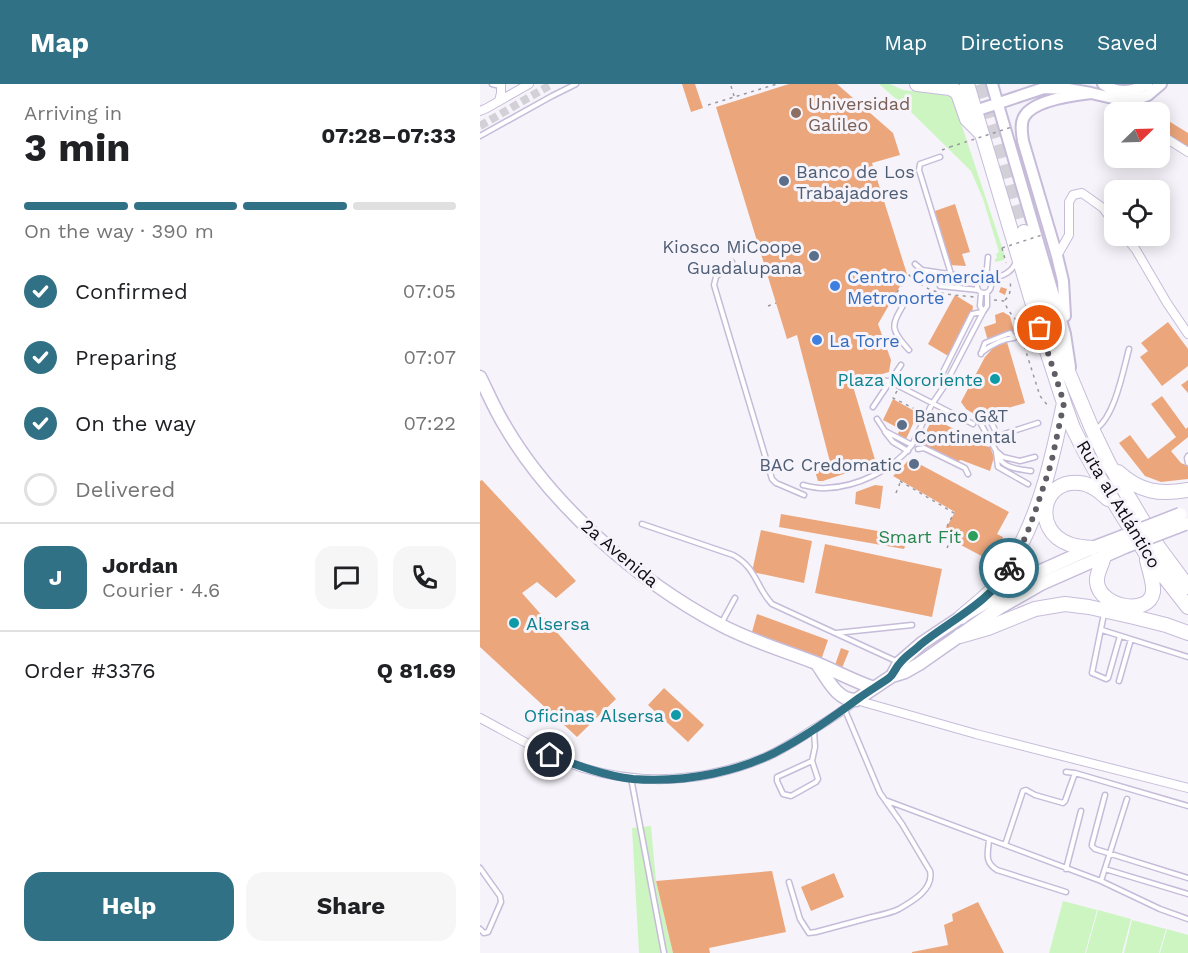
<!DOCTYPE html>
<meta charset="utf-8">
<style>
:root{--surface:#fff;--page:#f6f6f6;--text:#202124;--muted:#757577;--line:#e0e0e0;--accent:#317185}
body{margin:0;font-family:"Work Sans",sans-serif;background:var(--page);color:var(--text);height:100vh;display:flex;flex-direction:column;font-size:22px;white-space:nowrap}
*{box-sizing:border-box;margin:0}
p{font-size:20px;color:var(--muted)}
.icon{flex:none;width:33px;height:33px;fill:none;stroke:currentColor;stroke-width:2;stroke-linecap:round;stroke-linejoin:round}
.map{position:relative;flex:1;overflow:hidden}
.sheet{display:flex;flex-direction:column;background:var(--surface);width:480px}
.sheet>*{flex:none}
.needle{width:39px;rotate:67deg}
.tools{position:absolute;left:624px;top:18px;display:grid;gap:12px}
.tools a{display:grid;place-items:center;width:66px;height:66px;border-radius:12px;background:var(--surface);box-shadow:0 3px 15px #0003;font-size:30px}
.pin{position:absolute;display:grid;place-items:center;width:51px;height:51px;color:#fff;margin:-26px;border:3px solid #fff;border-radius:50%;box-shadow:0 2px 6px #0007}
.courier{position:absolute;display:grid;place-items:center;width:60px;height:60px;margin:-30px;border:4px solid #317185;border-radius:50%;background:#fff;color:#222;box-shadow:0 2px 8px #0007}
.overview em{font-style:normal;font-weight:700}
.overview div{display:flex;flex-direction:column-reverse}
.overview{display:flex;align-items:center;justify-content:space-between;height:102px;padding:0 24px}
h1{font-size:39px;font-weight:700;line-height:45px}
.bar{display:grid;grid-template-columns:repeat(4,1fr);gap:9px 6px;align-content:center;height:72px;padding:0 24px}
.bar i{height:8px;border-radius:4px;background:var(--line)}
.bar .active{background:var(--accent)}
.bar p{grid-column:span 4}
.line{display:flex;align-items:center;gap:15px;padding:0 24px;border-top:2px solid var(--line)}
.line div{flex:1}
.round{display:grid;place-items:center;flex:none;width:63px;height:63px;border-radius:18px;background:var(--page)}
ol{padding:0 24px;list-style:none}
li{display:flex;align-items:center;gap:18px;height:66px}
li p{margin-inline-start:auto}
li .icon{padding:6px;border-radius:50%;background:var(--accent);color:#fff;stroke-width:4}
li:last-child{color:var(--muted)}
li i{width:33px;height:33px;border:3px solid var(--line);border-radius:50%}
.button{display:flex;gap:12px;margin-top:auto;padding:12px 24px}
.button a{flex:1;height:69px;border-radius:18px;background:var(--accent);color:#fff;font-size:24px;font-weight:700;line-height:69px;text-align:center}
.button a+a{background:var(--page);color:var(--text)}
header{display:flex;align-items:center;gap:36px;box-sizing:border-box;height:84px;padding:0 30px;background:var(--accent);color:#fff}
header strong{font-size:28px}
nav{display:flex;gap:33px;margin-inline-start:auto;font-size:21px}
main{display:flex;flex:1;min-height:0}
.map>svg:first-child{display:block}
</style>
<header>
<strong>Map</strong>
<nav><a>Map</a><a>Directions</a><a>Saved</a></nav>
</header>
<main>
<section class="sheet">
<div class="overview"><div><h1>3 min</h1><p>Arriving in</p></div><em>07:28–07:33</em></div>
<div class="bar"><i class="active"></i><i class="active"></i><i class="active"></i><i></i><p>On the way · 390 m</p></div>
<ol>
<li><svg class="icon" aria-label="check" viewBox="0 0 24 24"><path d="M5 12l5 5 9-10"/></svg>Confirmed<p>07:05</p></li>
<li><svg class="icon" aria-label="check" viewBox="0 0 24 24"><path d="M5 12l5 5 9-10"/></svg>Preparing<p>07:07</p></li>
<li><svg class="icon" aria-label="check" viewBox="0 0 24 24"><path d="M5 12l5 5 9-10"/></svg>On the way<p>07:22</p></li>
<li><i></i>Delivered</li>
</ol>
<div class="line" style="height:108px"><b class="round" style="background:var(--accent);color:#fff">J</b><div><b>Jordan</b><p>Courier · 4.6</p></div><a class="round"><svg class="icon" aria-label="chat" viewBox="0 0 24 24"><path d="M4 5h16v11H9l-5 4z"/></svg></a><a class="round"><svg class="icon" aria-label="phone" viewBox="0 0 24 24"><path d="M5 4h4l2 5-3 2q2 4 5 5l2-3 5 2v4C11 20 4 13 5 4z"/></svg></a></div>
<div class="line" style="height:78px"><div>Order #3376</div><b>Q 81.69</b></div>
<div class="button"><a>Help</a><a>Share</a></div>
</section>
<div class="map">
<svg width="708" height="869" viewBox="0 0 708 869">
<rect width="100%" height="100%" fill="#f6f4fa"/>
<path fill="#ccf5c1" d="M399,0H410L423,6L460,10L471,13L474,18L525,172L524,176L515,178V175L517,174L516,170L519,168L503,115L491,87L432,29Z
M171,742L176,797L193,869H159L152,744Z
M583,817L617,826L605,869H569Z
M618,826L651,835L642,869H606Z
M652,836L686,845L679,869H644Z
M687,845L708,851V869H680Z"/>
<path fill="#eca67c" d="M202,0H215L223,24L211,28Z
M309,0H357L413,49L420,71L392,79L427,190L398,240L411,276L409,288L372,299L396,379L343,397H338L334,384L350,378L317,251L307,255L236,23Z
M687,36L708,49V64L683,47Z
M475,120L490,168L482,170L486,182L469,181L452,128Z
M521,203L527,205L525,211L519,208Z
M475,211L493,222L492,230L470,273L448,260Z
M523,228L530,232L534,247L530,249L508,257L504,243L516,239L515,231Z
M688,238L708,265V282L682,302L660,273L668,267L661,259Z
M527,258L545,319L502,332H497L486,325L481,318L505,273L514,263Z
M708,296V309L701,301Z
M682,312L706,345L708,343V353L691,367L701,379L708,382V395L681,398L665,392L639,359L650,351L668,375L696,353L671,320Z
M413,315L438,329L421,366L413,362L420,345L403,336Z
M453,334L491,354L495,351L498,353H502L505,362L510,363L514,373L510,387L481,376L475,378L440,359Z
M430,375L529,428L517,450L523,453L511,477L462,451L475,428L413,392Z
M2,396L96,497L76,514L57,498L42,509L136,615L97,653L0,563V397Z
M395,401L403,402L400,425L375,420L376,408Z
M301,430L398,447L425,462L424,465L299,443Z
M281,446L332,457L324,499L272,488Z
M345,460L462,485L452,533L335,509Z
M277,530L348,556L341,576L272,548Z
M361,564L369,567L362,584L355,581Z
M184,604L224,641L208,658L168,621Z
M292,787L306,848L229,864L230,869H193L176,797Z
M354,789L364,813L331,827L321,803Z
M498,818L524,869H432V868L468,861L464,841L473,837L472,830Z"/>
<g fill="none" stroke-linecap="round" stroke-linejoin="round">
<path stroke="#d3d1d8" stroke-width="8" stroke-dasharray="8 4" stroke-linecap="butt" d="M0,42L72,0"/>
<path stroke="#d3d1d8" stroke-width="14" stroke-dasharray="14 7" stroke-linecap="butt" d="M501,0L520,62L544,148"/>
<g stroke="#c6bcda" stroke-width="7">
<path id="lane" d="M12,0L20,2
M0,52L72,12L96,0
M460,73L440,80L439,86L471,190
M252,178L236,193L234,201L292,395L296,399L324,411
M435,180L442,186L502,195
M497 202a7 7 0 1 1 14 0a7 7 0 1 1-14 0Z
M506,195L508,173
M508,195C520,193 531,190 536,178
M460,202L498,206
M501,209L500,222L503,228
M426,216C412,241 408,243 429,266
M501,269C511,261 521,255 534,254
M501,270L505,259L530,249L534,254
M465,300L462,290L492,230L502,228
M387,301L402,296L411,298L493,340
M393,323L421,281
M397,335L405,347L432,361
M511,338L518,352L558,339
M501,340L516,367L523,373L540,377L555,373
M616,345C635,332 643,287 649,265
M405,348L413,358L428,367
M438,365L444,364L485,384L488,390
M516,368L518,383L548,400
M518,372C524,385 539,385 551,387
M708,372L707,374L708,379
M323,401C331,403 338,405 346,404C377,403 413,386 432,361L452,320L465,301L503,228L507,222V209
M162,440L253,471C276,483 276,503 292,520L416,577
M511,488L521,491
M624,530L612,589L626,595L628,594L640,552
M242,538L255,514
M622,546L708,573
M356,549L432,541
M639,597L651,555
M332,677L297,693V697L303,710L311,712L336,698L338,695L332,677L335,663L334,646
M586,688L595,689L708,722
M151,694L184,869
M625,711L612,760V762L615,765L708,794
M405,716L621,797L680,825L708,835
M509,756C508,769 504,778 517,786L586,808
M525,761L543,707L546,706L555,711L583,719L585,717L595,689
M0,784L20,812L21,818L8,848L4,849L0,845
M586,785L601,727
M625,785L708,810
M621,797L647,715
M309,798L320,835L329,849L336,848C355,843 373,838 392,833C401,831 411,829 419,825C433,817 454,805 450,787L422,740L400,709L365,626"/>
</g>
<g stroke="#c6bcda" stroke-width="10">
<path id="street" d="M19,17L21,9V0
M0,27L7,24L49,0
M681,51L708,68
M645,152L656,166L687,219L708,250
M577,172L589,151V118L593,111L602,109L623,124L634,139
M0,634C34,652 67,672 103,684C163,702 225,698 283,674C301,667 318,655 334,645C349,636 363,627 376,616L496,650L708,704"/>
</g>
<g stroke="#c6bcda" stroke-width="14">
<path id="secondary" d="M512,0L585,250L590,283
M623,0C637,10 653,8 667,0
M495,27L564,4L588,5L611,9L641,16L660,14L668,11L681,0
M585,232L583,197L577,172L543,57C542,49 540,40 544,33C553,16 594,11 611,9"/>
</g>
<g stroke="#c6bcda" stroke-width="15">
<path id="primary" d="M0,293C8,309 15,326 25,342C71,421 158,497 239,540C270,557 303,566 336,579C355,587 374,597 394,604
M337,580C347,594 357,617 376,616L412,592L425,588L439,580L519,524L561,500L645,463
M412,592L419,579L442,559L481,533L556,489L612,464L641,453"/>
</g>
<g stroke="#c6bcda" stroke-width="16">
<path id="highway" d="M437,0L470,4L476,7L479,12L487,35L500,48
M487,0L566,264L584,319L593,344L605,368L621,397L665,468L708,523
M544,148L582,273L613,347L629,380L679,464L708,503
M638,388C660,408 679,411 708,406
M612,464C604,463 596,463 589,460C551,446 562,394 600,399C611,400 620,408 628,415
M624,472C622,482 616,489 617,498C619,523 669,533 673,508C674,498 669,486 667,476
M481,533C495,521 513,508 524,493C529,485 533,476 537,468C562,422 573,371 584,319
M480,552L508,544L555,525L585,520L609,523L654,533L686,541L708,549"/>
</g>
<path stroke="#9b98a0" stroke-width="1.5" stroke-dasharray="3 4.5" stroke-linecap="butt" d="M251,2L254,12
M228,21L297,0
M462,66L470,63
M522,164L526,179
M413,215L428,190C449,211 467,210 494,213
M514,216L524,217L528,226L536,236L560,312L569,323
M525,216C531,211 531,203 530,195
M288,222L296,219
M417,307L413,314L439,327L443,322
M431,376V375L433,376L432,377
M420,397L474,429L462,452L471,456
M416,409L420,399
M467,464L470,458"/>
<use href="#lane" stroke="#fff" stroke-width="4"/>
<use href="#street" stroke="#fff" stroke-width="8"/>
<use href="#secondary" stroke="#fff" stroke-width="10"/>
<use href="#primary" stroke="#fff" stroke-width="12"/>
<use href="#highway" stroke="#fff" stroke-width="14"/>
<g stroke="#c6bcda" stroke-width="15" stroke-linecap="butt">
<path id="primary-bridge" d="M641,453L700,430
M645,463L705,440"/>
</g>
<path stroke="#9b98a0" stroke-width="1.5" stroke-dasharray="3 4.5" stroke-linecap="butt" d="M470,63L532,43
M522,164L562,151"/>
<use href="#primary-bridge" stroke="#fff" stroke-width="12"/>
</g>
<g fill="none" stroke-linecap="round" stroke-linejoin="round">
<path stroke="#605d65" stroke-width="6" stroke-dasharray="0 10.8" d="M529,484L546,452L555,428L571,380L584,319L560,244"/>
<path stroke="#317185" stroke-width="8" d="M70,671C96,681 125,692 153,695C204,699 263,688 307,662C332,648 356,631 379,614C389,607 399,601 409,594C414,590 415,584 420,579C425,572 434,567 440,561C469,537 511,518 529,484"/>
</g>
<circle fill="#8d6e63" stroke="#f6f4fa" stroke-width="2" cx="316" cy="29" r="6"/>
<g fill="#5c6f8a" stroke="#f6f4fa" stroke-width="2">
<circle cx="304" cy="97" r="6"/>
<circle cx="334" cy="172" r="6"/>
<circle cx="422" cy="341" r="6"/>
<circle cx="434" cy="380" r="6"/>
</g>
<g fill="#3f7fe0" stroke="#f6f4fa" stroke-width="2">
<circle cx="355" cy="202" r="6"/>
<circle cx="337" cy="256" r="6"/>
</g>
<g fill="#0f9aa8" stroke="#f6f4fa" stroke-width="2">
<circle cx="515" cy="295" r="6"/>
<circle cx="34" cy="539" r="6"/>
<circle cx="196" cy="631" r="6"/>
</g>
<circle fill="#2e9e5b" stroke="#f6f4fa" stroke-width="2" cx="493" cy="452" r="6"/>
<g text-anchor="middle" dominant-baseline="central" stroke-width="6" stroke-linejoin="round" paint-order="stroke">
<g font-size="18" fill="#785e54" stroke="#f6f4fa" text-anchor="start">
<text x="328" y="19">Universidad<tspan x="328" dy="21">Galileo</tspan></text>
</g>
<g font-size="18" fill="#4e5e75" stroke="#f6f4fa" text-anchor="start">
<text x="316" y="87">Banco de Los<tspan x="316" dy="21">Trabajadores</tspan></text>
<text x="322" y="162" text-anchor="end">Kiosco MiCoope<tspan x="322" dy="21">Guadalupana</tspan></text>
<text x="434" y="331">Banco G&amp;T<tspan x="434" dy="21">Continental</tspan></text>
<text x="422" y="380" text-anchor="end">BAC Credomatic</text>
</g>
<g font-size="18" fill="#366cbe" stroke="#f6f4fa" text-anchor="start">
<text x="367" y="192">Centro Comercial<tspan x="367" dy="21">Metronorte</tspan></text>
<text x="349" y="256">La Torre</text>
</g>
<g font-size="18" fill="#0d838f" stroke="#f6f4fa" text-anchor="end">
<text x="503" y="295">Plaza Nororiente</text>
<text x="46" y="539" text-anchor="start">Alsersa</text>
<text x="184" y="631">Oficinas Alsersa</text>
</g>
<g font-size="18" fill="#0f0b15" stroke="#f6f4fa">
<text transform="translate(639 420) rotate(59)">Ruta al Atlántico</text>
<text transform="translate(140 469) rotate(40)">2a Avenida</text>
</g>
<g font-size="18" fill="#27864d" stroke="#f6f4fa" text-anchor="end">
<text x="481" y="452">Smart Fit</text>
</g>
</g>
</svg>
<div class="tools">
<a><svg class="needle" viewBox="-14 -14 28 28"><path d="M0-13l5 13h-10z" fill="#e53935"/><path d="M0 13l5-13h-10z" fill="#757577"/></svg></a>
<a><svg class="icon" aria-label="locate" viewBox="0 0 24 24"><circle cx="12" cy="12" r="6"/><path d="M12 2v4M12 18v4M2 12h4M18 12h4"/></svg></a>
</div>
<div class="pin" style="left:560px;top:244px;background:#ea580c"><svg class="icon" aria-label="bag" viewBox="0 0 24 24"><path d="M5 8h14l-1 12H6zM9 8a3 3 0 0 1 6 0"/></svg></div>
<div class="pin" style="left:70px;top:671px;background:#1f2937"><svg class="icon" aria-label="home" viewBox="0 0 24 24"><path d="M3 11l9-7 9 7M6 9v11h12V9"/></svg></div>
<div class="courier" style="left:529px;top:484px"><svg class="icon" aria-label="bike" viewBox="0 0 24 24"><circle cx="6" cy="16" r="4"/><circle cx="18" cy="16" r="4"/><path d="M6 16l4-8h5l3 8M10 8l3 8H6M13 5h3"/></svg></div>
</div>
</main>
